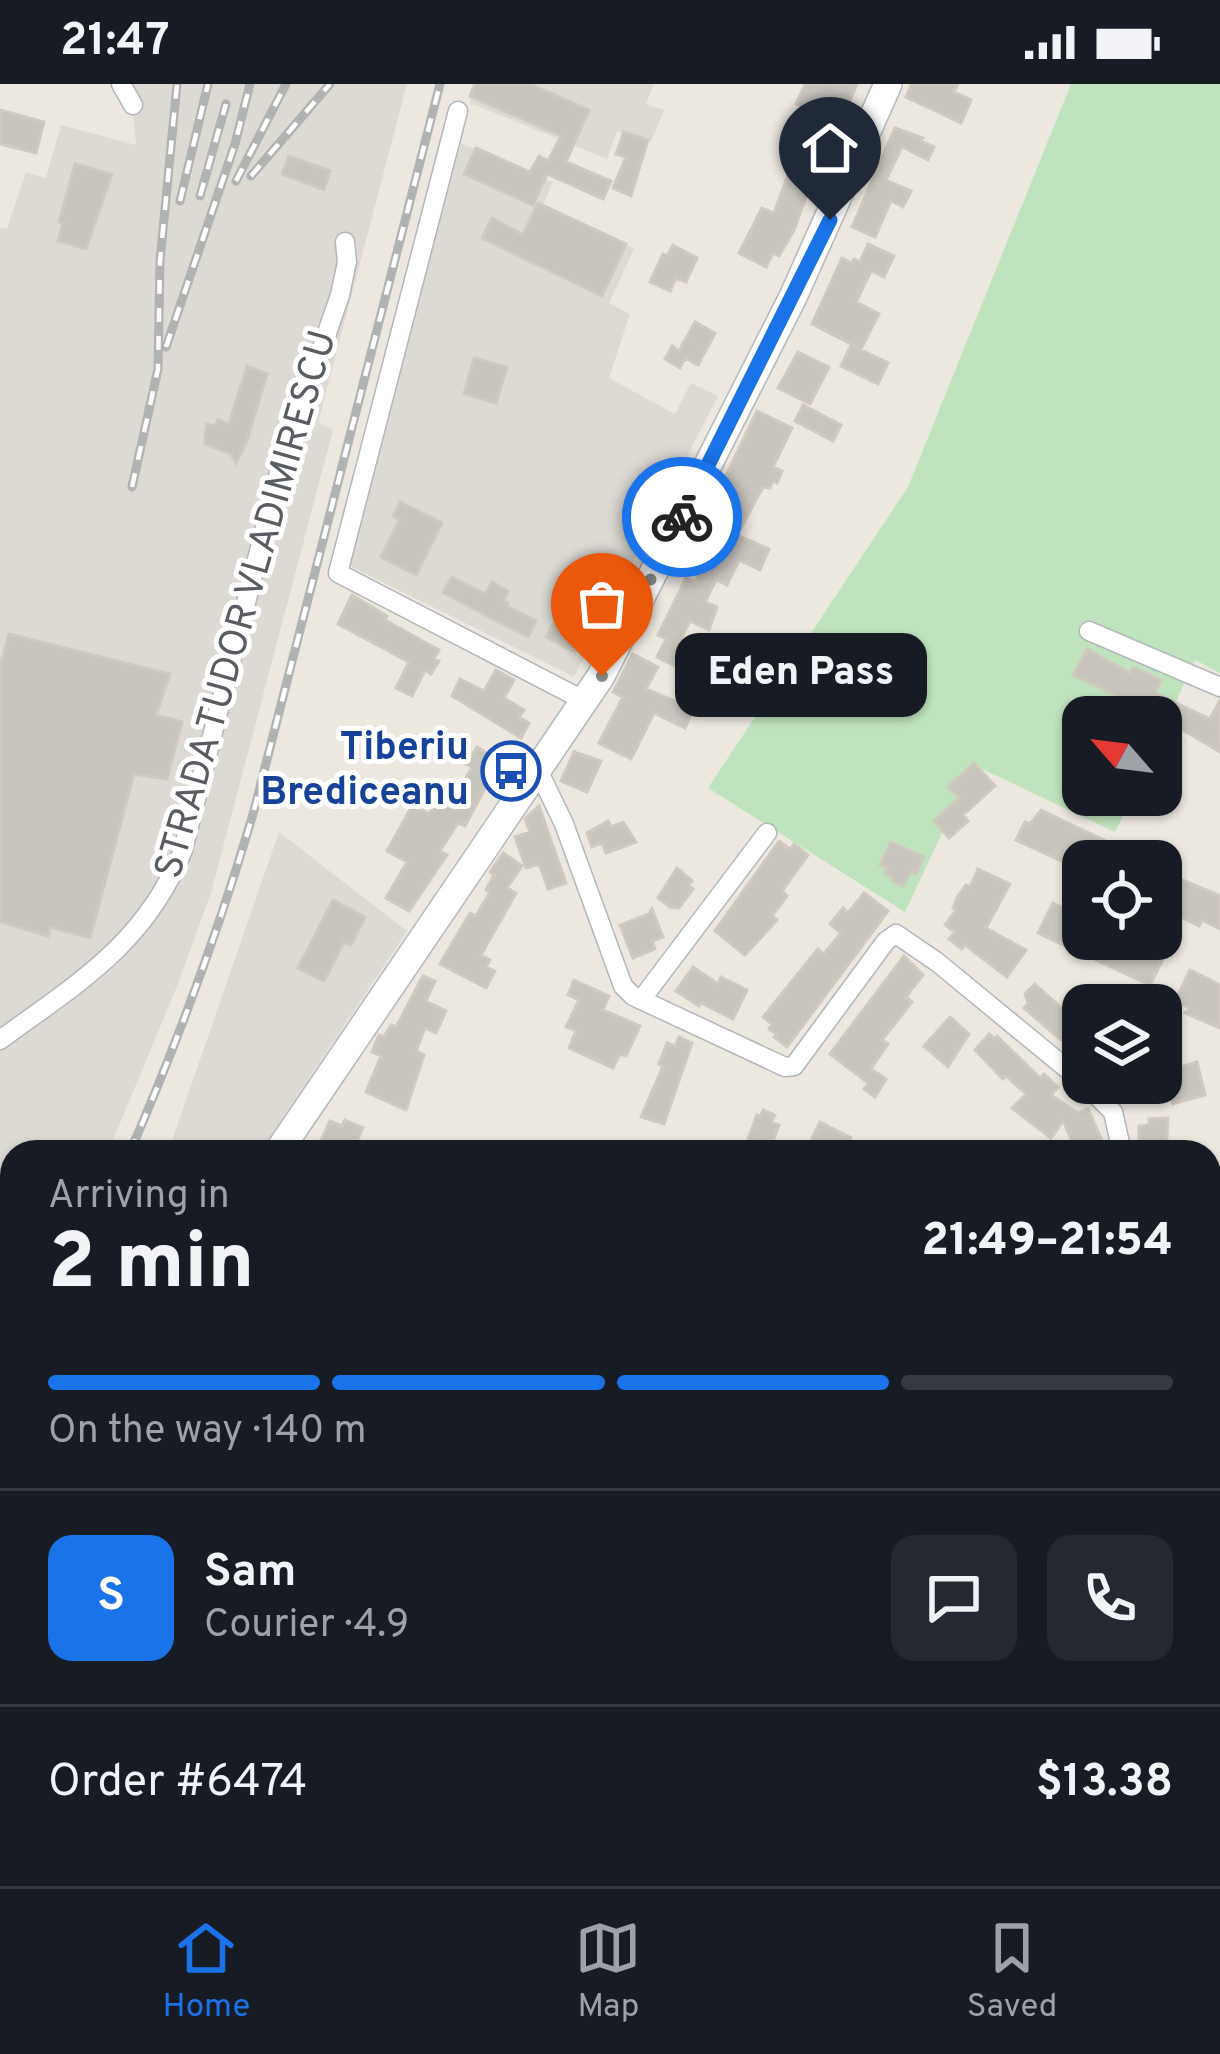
<!DOCTYPE html>
<meta charset="utf-8">
<style>
:root{--surface:#171b24;--page:#242831;--text:#f1f3f6;--muted:#9ea1a6;--line:#363941;--accent:#1a73e8}
body{margin:0;font-family:Overpass,sans-serif;background:var(--page);color:var(--text);height:100vh;display:flex;flex-direction:column;font-size:45px;white-space:nowrap}
*{box-sizing:border-box;margin:0}
p{font-size:39px;color:var(--muted)}
.icon{flex:none;width:66px;height:66px;fill:none;stroke:currentColor;stroke-width:2;stroke-linecap:round;stroke-linejoin:round}
.map{position:relative;flex:1;overflow:hidden}
.sheet{position:absolute;left:0px;top:1056px;width:1221px;height:747px;display:flex;flex-direction:column;background:var(--surface);border-radius:36px 36px 0 0;box-shadow:0 3px 9px #0004}
.sheet>*{flex:none}
.needle{width:78px;rotate:298deg}
.controls{position:absolute;left:1062px;top:612px;display:grid;gap:24px}
.controls a{display:grid;place-items:center;width:120px;height:120px;border-radius:24px;background:var(--surface);box-shadow:0 3px 9px #0004;font-size:60px}
.pin{position:absolute;display:grid;place-items:center;width:102px;height:102px;color:#fff;margin:-123px -51px;border-radius:50% 50% 50% 0;rotate:-45deg;box-shadow:0 0 12px #0007}
.pin .icon{rotate:45deg}
.courier{position:absolute;display:grid;place-items:center;width:120px;height:120px;margin:-60px;border:9px solid #1a73e8;border-radius:50%;background:#fff;color:#222;box-shadow:0 3px 15px #0007}
.bubble{position:absolute;height:84px;border-radius:24px;background:var(--surface);box-shadow:0 3px 9px #0004;font-size:39px;font-weight:800;line-height:84px;text-align:center}
.summary em{font-style:normal;font-weight:800}
.summary div{display:flex;flex-direction:column-reverse}
.summary{display:flex;align-items:center;justify-content:space-between;height:204px;padding:0 48px}
h1{font-size:78px;font-weight:800;line-height:90px}
.bar{display:grid;grid-template-columns:repeat(4,1fr);gap:18px 12px;align-content:center;height:144px;padding:0 48px}
.bar i{height:15px;border-radius:9px;background:var(--line)}
.bar .on{background:var(--accent)}
.bar p{grid-column:span 4}
.line{display:flex;align-items:center;gap:30px;padding:0 48px;border-top:3px solid var(--line)}
.line div{flex:1}
.round{display:grid;place-items:center;flex:none;width:126px;height:126px;border-radius:24px;background:var(--page)}
.status{display:flex;justify-content:space-between;align-items:center;height:84px;padding:0 60px;background:var(--surface);direction:ltr}
.status svg{height:33px;fill:currentColor}
.tab-bar{display:flex;justify-content:space-around;align-items:center;height:168px;border-top:3px solid var(--line);background:var(--surface);font-size:33px;color:var(--muted)}
.tab-bar a{display:grid;justify-items:center;gap:6px}
.tab-bar .on{color:var(--accent)}
.map>svg:first-child{display:block}
</style>
<div class="status"><b>21:47</b><svg viewBox="0 0 49 12"><path d="M0 12V9h3v3zM5 12V6h3v6zM10 12V3h3v9zM15 12V0h3v12zM26 1h20v11H26zM47 4h2v5h-2z"/></svg></div>
<div class="map">
<svg width="1220" height="1802" viewBox="0 0 1220 1802">
<rect width="100%" height="100%" fill="#ece8e0"/>
<path fill="#dddad4" d="M130,0H407L318,339L333,346L211,809L178,900L108,1068H12V1260L0,1281V144H7L26,89L46,94L61,41L136,61Z
M475,0H654L646,20L664,26L651,58L617,47L607,75L470,19Z
M461,59L553,98L542,123L634,165L609,219L630,230L609,294L675,330L691,299L718,312L574,593L346,480Z
M279,748L407,847L260,1068H168Z
M0,1672L12,1678V1791H676L689,1802H0Z"/>
<path fill="#bfe3bc" d="M1071,0H1220V589L1195,576L1161,650V633H1083V711H1133L1115,748L974,681L905,828L708,704L908,403Z
M12,1357V1678L0,1672V1378Z
M1220,1463V1669L1209,1667V1473Z"/>
<path fill="#c8c5bf" stroke="#d0c9bf" stroke-width="3" d="M475,0H530L589,26L566,78L611,97L603,115L547,90L533,121L464,90L476,64L530,88L539,72L548,77L561,52L470,12Z
M805,0H857L827,72L822,70L794,146L779,172L773,169L766,183L739,169L762,124L774,129L803,50L807,52L815,29L796,20Z
M912,0H958L954,8L971,16L961,39L906,13Z
M0,26L44,38L36,69L0,60Z
M895,44L923,54L921,57L934,63L928,76L902,63L886,96L911,107L903,123L891,117L875,153L852,143Z
M624,48L648,56L631,112L613,104L626,73L616,70Z
M289,72L330,87L324,106L282,90Z
M75,80L112,90L86,165L58,157L63,139L59,138Z
M538,119L626,160L602,212L482,154L492,134L523,151Z
M868,160L894,172L884,193L871,187L856,218L879,230L861,265L812,240L842,174L852,179L854,175L860,178Z
M673,161L697,174L686,198L676,194L670,207L650,198L663,170L667,172Z
M695,238L715,249L698,281L685,274L680,284L665,275L672,262L679,267Z
M851,261L888,279L878,300L841,282Z
M798,268L829,283L810,320L778,304Z
M474,274L507,283L496,319L464,310Z
M247,282L267,290L247,357L236,379L231,370L205,360V353L207,340L215,342L218,335L229,340Z
M803,321L841,341L833,357L795,337Z
M757,327L792,344L773,383L782,387L777,399L773,397L770,404L763,403L741,444L709,427Z
M400,418L442,439L416,491L381,473L400,435L393,432Z
M733,449L769,465L760,486L739,476L727,501L716,496L705,518L717,523L709,546L690,537L678,561L697,571L688,589L657,573L666,555L658,551L686,494L695,498L707,475L719,481Z
M452,493L485,510L492,498L508,507L503,517L508,519L506,522L536,537L528,553L443,509Z
M352,511L387,532L385,536L439,566L434,575L439,577L431,590L425,586L412,612L396,604L409,578L338,540Z
M559,530L586,544L574,567L546,553Z
M9,550L170,590L156,631L182,638L167,695L134,690L90,854L50,843L48,852L0,838V583Z
M1087,565L1130,589L1133,583L1161,596L1155,609L1210,635L1220,616V668L1161,633L1073,591Z
M633,570L658,583L646,605L694,625L685,644L654,629L631,675L599,659L623,613L613,608Z
M496,586L514,596L504,614L524,626L519,633L529,639L521,654L452,612L460,595L484,607Z
M477,663L492,672L496,666L508,674L493,697L490,695L465,742L458,739L440,767L447,771L409,827L386,814L407,778L387,767L413,720L429,730L447,698L460,705L472,683L466,680Z
M574,668L601,677L587,708L561,697Z
M974,679L995,702L963,731L968,737L949,754L934,737L959,714L948,703Z
M539,722L566,799L548,805L539,780L526,784L515,753L530,748L525,735Z
M1041,726L1112,760L1103,777H1083V787L1016,756L1025,738L1030,740Z
M608,737L611,743L623,738L636,758L606,769L602,759L592,763L587,749Z
M779,757L790,765L794,760L808,771L782,807L787,812L772,832L777,836L745,871L715,847Z
M891,758L924,773L916,790L911,787L903,802L892,797L893,794L885,790L888,784L880,781Z
M503,769L522,782L507,804L516,809L481,871L490,876L486,883L495,887L486,904L440,880L470,829L476,832L490,808L486,806L494,791L490,788Z
M677,784L692,797L688,801L693,805L679,824L670,823L658,814Z
M978,785L1010,800L986,844L1026,866L1007,893L965,861L962,865L949,855L955,848L945,841L956,826L953,824L958,812L966,801L970,803Z
M1161,787L1220,812V845L1202,836L1199,842L1161,823Z
M864,809L888,827L787,963L774,953L776,950L769,945L772,940L763,933L818,865L824,870L841,849L830,840L843,824L848,829Z
M333,816L365,833L351,861L344,858L324,897L298,884Z
M1053,819L1083,834L1073,855H1127L1165,871L1150,901L1038,849Z
M652,825L663,853L652,857L655,865L633,874L620,841L649,830Z
M904,872L923,891L906,913L912,918L882,956L888,960L871,985L886,995L875,1013L864,1005L868,999L830,970Z
M693,883L718,900L721,893L747,906L733,935L701,919L699,922L676,907Z
M1190,886L1220,901V944L1185,929L1190,924L1175,917Z
M423,892L435,897L426,917L446,927L436,949L425,944L416,967L424,971L406,1026L366,1008L381,972L372,968L379,951L384,953L391,941L396,943Z
M574,896L609,912L603,926L640,942L626,972L620,970L613,984L569,964L576,947L566,943L579,916L568,911Z
M1035,900L1069,931L1096,902L1107,913L1100,921H1083V975L1024,924L1028,919L1025,910Z
M950,933L969,950L948,983L924,962Z
M989,950L995,955L997,952L1040,994L1044,990L1058,1003L1051,1011L1078,1029L1088,1025L1107,1068H1077L1063,1037L1051,1054L1012,1024L1026,1010L1006,992L1003,995L975,966Z
M679,953L692,959L664,1040L641,1033L663,982L659,980L667,959L675,962Z
M1197,978L1205,1011L1173,1020L1164,988Z
M763,1026L775,1031L772,1038L779,1041L773,1057L800,1068H743L757,1031L760,1033Z
M1168,1034L1166,1068H1139V1042L1149,1041V1035Z
M345,1036L363,1044L352,1068H316L330,1037L342,1042Z
M820,1038L851,1054L844,1068H824L809,1060Z"/>
<g fill="none" stroke-linecap="round" stroke-linejoin="round">
<g stroke="#b3b7bb" stroke-width="21">
<path id="street" d="M121,0L133,21
M458,27L338,489L585,617
M1089,547L1220,603
M538,686L564,740L623,902L633,912L785,983L794,982L886,857L896,850L937,878L1083,998
M641,916L767,749
M0,956C78,899 146,859 183,766L279,389L340,211L347,178L345,158
M1084,999L1113,1028L1122,1068
M1209,1191L1220,1194
M1209,1277L1220,1255
M1209,1484L1220,1474
M0,1553L12,1549
M134,1802L138,1791
M778,1802L795,1794L818,1802
M1059,1802L1063,1791"/>
</g>
<g stroke="#b4b8bd" stroke-width="30">
<path id="secondary" d="M278,1068L601,592L793,213L888,0
M0,1290L12,1297
M704,1791L719,1802"/>
</g>
<use href="#street" stroke="#fff" stroke-width="18"/>
<use href="#secondary" stroke="#fff" stroke-width="27"/>
<g stroke="#b1b2b2" stroke-width="9">
<path id="rail" d="M251,92L330,0
M236,97L286,0
M200,112L226,20
M180,117L208,0
M166,263L235,60L250,0
M132,403L158,285L160,177L177,0
M130,1068C178,957 219,846 253,730L440,0
M0,1336L12,1312"/>
</g>
<use href="#rail" stroke="#fff" stroke-width="4.5" stroke-dasharray="14" stroke-linecap="butt"/>
</g>
<g fill="none" stroke-linecap="round" stroke-linejoin="round">
<path stroke="#8c8e8d" stroke-width="12" stroke-dasharray="0 21.6" d="M602,592L682,433"/>
<path stroke="#1a73e8" stroke-width="15" d="M682,433L830,136"/>
</g>
<defs>
<g id="bus-ring" transform="scale(3)"><circle r="9.5" fill="#fff" stroke="#1a4fb4" stroke-width="1.5"/><path d="M-5-6H5V4H4V6H2V4H-2V6H-4V4H-5ZM-3.5-4V0h7V-4ZM-3.5 1.2v1.5H-2V1.2ZM2 1.2v1.5H3.5V1.2Z" fill="#1a4fb4"/></g>
</defs>
<g fill-rule="evenodd">
<use href="#bus-ring" x="511" y="687"/>
</g>
<g text-anchor="middle" dominant-baseline="central" stroke-width="10" stroke-linejoin="round" paint-order="stroke">
<g font-size="39" fill="#595d61" stroke="#fff">
<text transform="translate(248 521) rotate(-74)">STRADA TUDOR VLADIMIRESCU</text>
</g>
<g font-size="39" font-weight="bold" fill="#164399" stroke="#fff" text-anchor="end">
<text x="469" y="665">Tiberiu<tspan x="469" dy="45">Brediceanu</tspan></text>
</g>
</g>
</svg>
<div class="controls">
<a><svg class="needle" viewBox="-14 -14 28 28"><path d="M0-13l5 13h-10z" fill="#e53935"/><path d="M0 13l5-13h-10z" fill="#9ea1a6"/></svg></a>
<a><svg class="icon" aria-label="locate" viewBox="0 0 24 24"><circle cx="12" cy="12" r="6"/><path d="M12 2v4M12 18v4M2 12h4M18 12h4"/></svg></a>
<a><svg class="icon" aria-label="layers" viewBox="0 0 24 24"><path d="M12 4l9 5-9 5-9-5zM3 14l9 5 9-5"/></svg></a>
</div>
<div class="pin" style="left:602px;top:592px;background:#ea580c"><svg class="icon" aria-label="bag" viewBox="0 0 24 24"><path d="M5 8h14l-1 12H6zM9 8a3 3 0 0 1 6 0"/></svg></div>
<div class="pin" style="left:830px;top:136px;background:#1f2937"><svg class="icon" aria-label="home" viewBox="0 0 24 24"><path d="M3 11l9-7 9 7M6 9v11h12V9"/></svg></div>
<div class="courier" style="left:682px;top:433px"><svg class="icon" aria-label="bike" viewBox="0 0 24 24"><circle cx="6" cy="16" r="4"/><circle cx="18" cy="16" r="4"/><path d="M6 16l4-8h5l3 8M10 8l3 8H6M13 5h3"/></svg></div>
<div class="bubble" style="left:675px;top:549px;width:252px">Eden Pass</div>
<section class="sheet">
<div class="summary"><div><h1>2 min</h1><p>Arriving in</p></div><em>21:49–21:54</em></div>
<div class="bar"><i class="on"></i><i class="on"></i><i class="on"></i><i></i><p>On the way · 140 m</p></div>
<div class="line" style="height:216px"><b class="round" style="background:var(--accent);color:#fff">S</b><div><b>Sam</b><p>Courier · 4.9</p></div><a class="round"><svg class="icon" aria-label="chat" viewBox="0 0 24 24"><path d="M4 5h16v11H9l-5 4z"/></svg></a><a class="round"><svg class="icon" aria-label="phone" viewBox="0 0 24 24"><path d="M5 4h4l2 5-3 2q2 4 5 5l2-3 5 2v4C11 20 4 13 5 4z"/></svg></a></div>
<div class="line" style="height:156px"><div>Order #6474</div><b>$13.38</b></div>
</section>
</div>
<nav class="tab-bar">
<a class="on"><svg class="icon" aria-label="home" viewBox="0 0 24 24"><path d="M3 11l9-7 9 7M6 9v11h12V9"/></svg>Home</a>
<a><svg class="icon" aria-label="map" viewBox="0 0 24 24"><path d="M3 6l6-2 6 2 6-2v14l-6 2-6-2-6 2zM9 4v14M15 6v14"/></svg>Map</a>
<a><svg class="icon" aria-label="saved" viewBox="0 0 24 24"><path d="M7 4h10v16l-5-4-5 4z"/></svg>Saved</a>
</nav>
